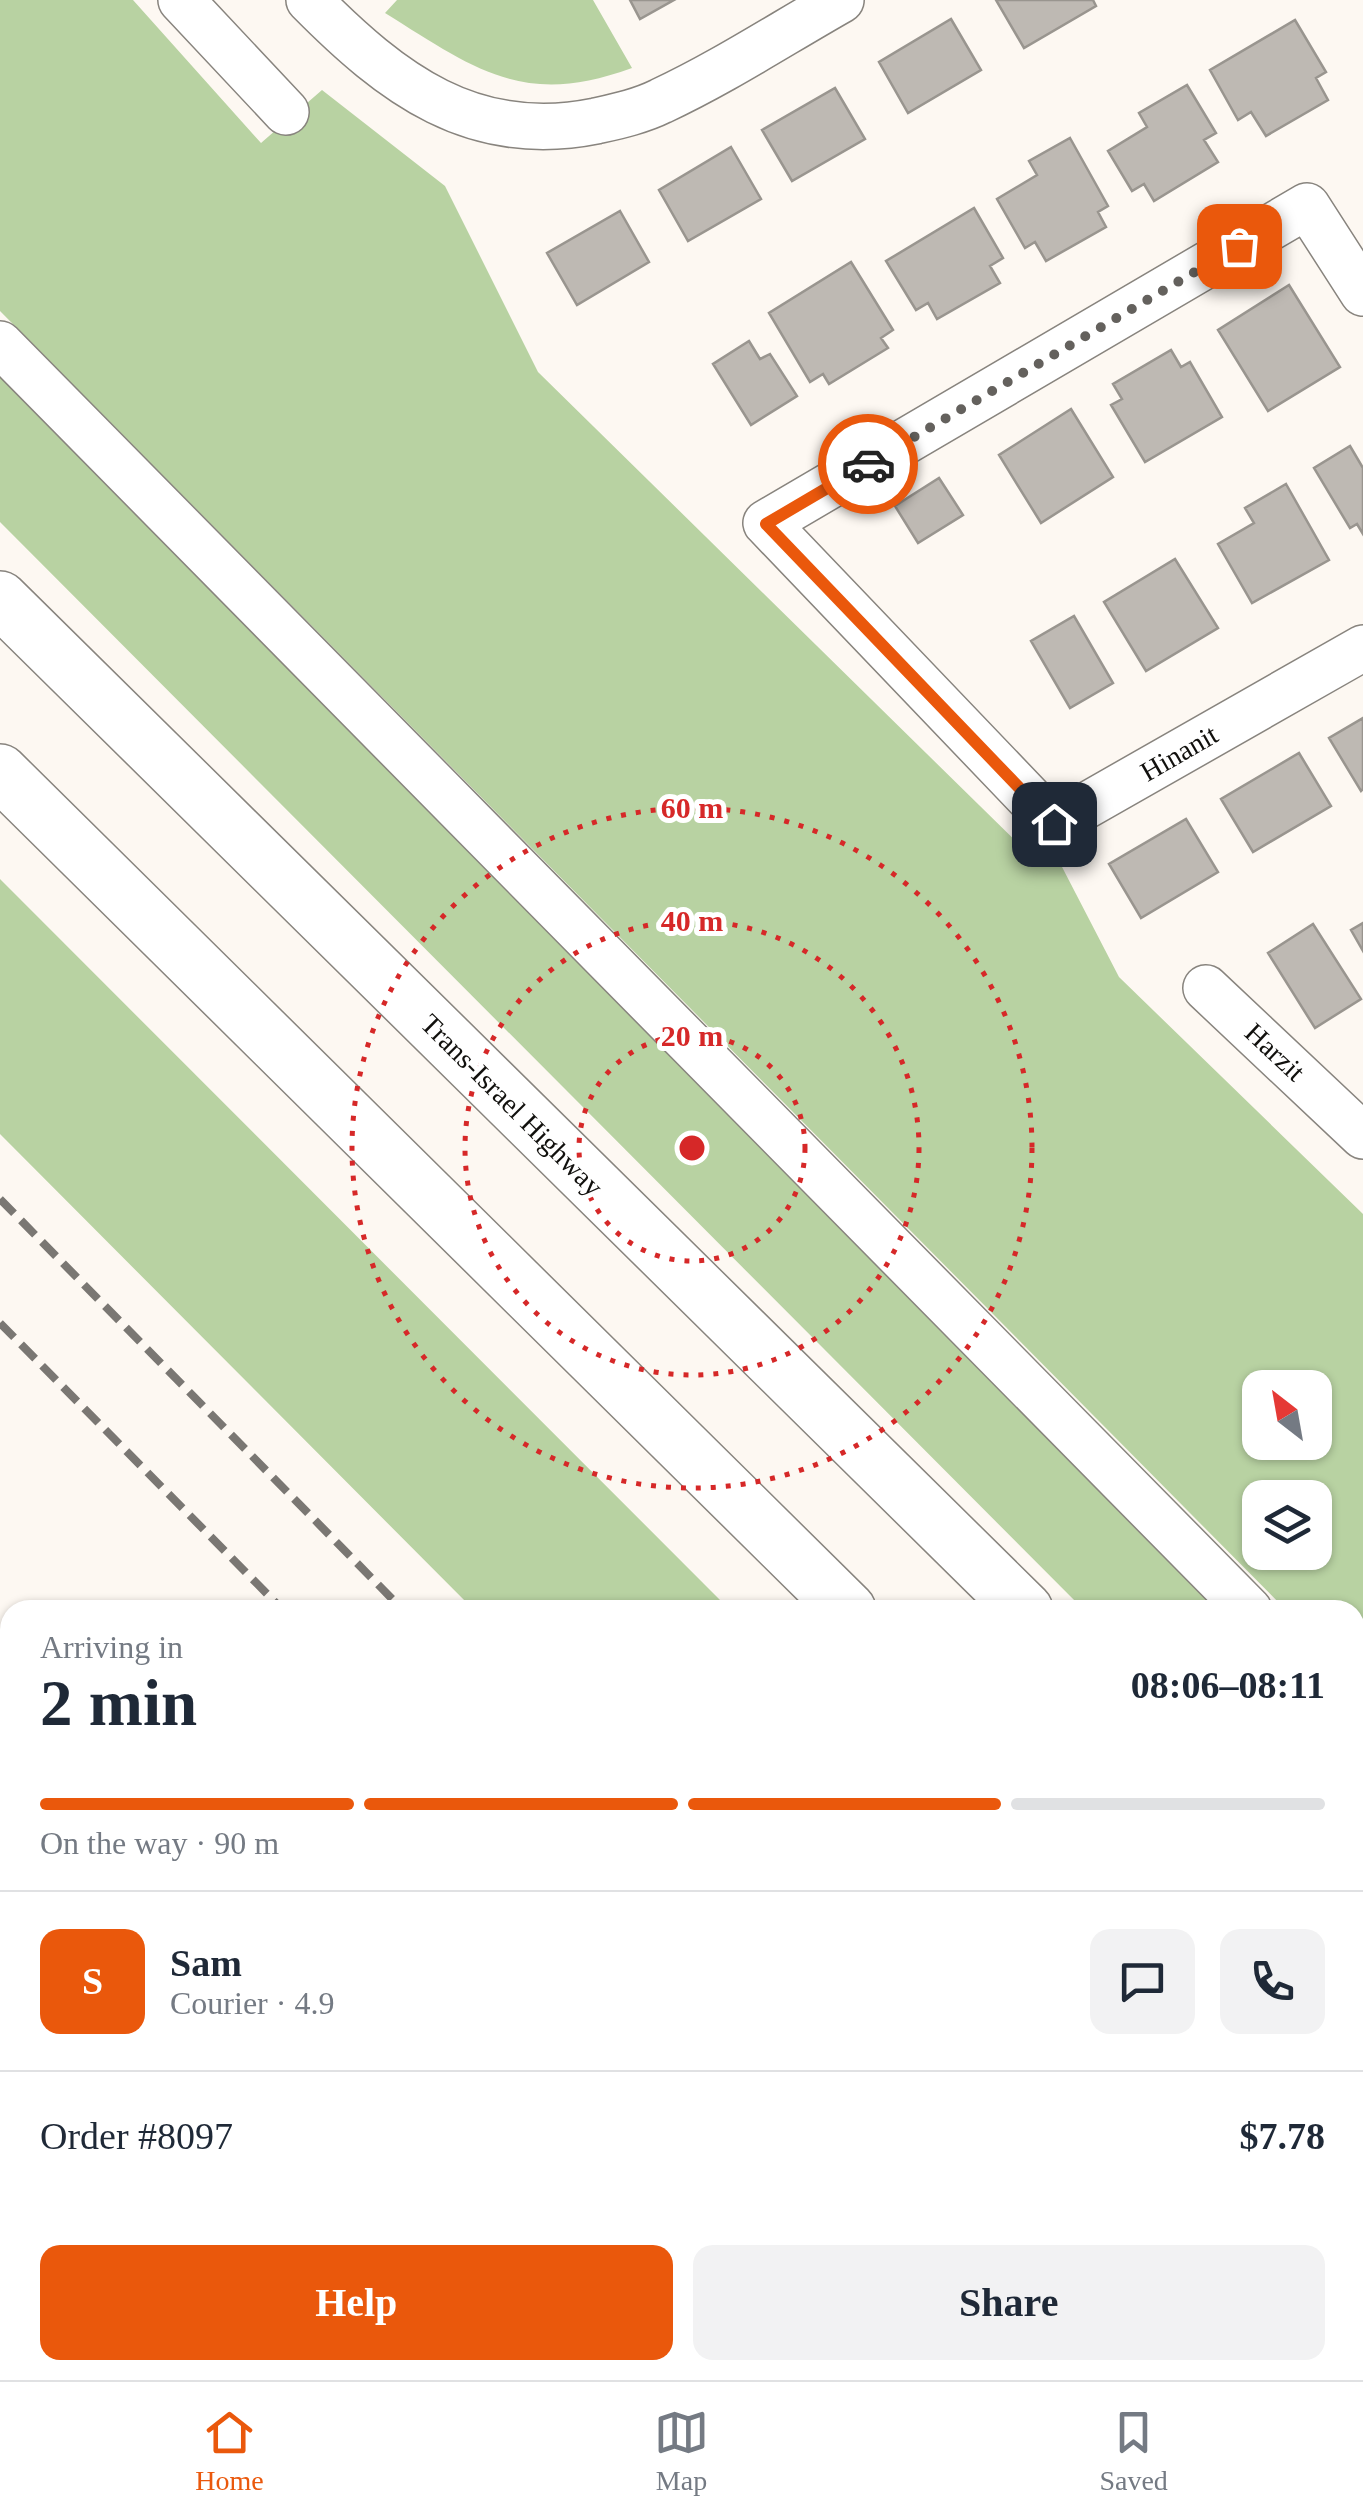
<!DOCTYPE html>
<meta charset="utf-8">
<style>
:root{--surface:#fff;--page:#f2f2f3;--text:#1f2937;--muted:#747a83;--line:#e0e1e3;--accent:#ea580c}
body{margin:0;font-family:"Times New Roman",serif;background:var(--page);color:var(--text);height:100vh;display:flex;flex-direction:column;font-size:38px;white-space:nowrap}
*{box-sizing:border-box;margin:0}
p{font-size:32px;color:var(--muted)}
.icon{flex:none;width:55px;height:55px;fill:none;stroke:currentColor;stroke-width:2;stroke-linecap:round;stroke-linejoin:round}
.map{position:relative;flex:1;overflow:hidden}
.panel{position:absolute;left:0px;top:1600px;width:1365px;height:780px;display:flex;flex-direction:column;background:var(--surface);border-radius:30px 30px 0 0;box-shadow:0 2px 8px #0004}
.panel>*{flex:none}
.needle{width:65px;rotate:329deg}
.buttons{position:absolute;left:1242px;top:1370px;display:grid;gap:20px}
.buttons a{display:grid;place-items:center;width:90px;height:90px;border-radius:20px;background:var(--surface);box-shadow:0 2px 8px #0004;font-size:50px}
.pin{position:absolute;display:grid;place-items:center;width:85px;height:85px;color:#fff;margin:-42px;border-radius:20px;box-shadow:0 5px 15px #0006}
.courier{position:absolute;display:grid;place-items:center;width:100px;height:100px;margin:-50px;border:8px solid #ea580c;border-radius:50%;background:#fff;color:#222;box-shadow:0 2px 12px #0007}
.headline em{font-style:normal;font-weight:800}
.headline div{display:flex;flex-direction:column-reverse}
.headline{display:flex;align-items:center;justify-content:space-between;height:170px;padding:0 40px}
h1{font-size:65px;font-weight:800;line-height:75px}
.bar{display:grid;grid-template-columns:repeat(4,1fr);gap:15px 10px;align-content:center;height:120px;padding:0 40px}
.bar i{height:12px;border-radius:8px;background:var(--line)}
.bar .on{background:var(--accent)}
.bar p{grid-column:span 4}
.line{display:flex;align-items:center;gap:25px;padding:0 40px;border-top:2px solid var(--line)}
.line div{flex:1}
.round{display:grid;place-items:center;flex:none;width:105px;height:105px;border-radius:20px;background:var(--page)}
.button{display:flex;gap:20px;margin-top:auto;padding:20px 40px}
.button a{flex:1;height:115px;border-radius:20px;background:var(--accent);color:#fff;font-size:40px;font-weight:800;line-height:115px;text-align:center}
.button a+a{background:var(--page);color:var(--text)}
.tab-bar{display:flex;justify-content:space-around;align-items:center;height:140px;border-top:2px solid var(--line);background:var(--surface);font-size:28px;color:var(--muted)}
.tab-bar a{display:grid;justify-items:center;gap:5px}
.tab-bar .on{color:var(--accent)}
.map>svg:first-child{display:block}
</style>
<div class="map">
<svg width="1363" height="2380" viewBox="0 0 1363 2380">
<rect width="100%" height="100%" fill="#fdf8f2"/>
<path fill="#b8d2a2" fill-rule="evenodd" d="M0,0H133L261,143L322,90L445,186L538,372L1037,862L1061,865L1119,977L1363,1214V1687L1355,1680V1610H1286L0,311ZM1260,1388H1315V1442H1260ZM1260,1498H1315V1552H1260Z
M397,0H593L632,68C523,108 475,69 385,13Z
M0,344L1249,1610H1084L0,522Z
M0,879L730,1610H474L0,1134Z
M1355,1718L1363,1726V1889L1355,1881Z
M0,2192L10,2194V2370H790L834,2380H12L0,2366Z
M1355,2246L1363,2255V2380H1170L1162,2370H1355Z"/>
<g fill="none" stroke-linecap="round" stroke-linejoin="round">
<path stroke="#94bbea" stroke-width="11" d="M0,2085L10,2087
M1355,2219L1363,2218"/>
</g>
<path fill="#beb9b3" stroke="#99958f" stroke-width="2.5" d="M630,0H674L640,19Z
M996,0H1093L1096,6L1024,48Z
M951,19L981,70L908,113L879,62Z
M1295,20L1326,72L1316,78L1328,100L1266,136L1251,112L1238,120L1210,70Z
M1187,85L1216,133L1204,140L1218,162L1154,201L1144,184L1132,191L1108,151L1147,127L1139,113Z
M835,88L865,139L792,181L762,130Z
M1070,138L1108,206L1098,212L1106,227L1046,261L1035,242L1025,248L997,199L1037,175L1029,161Z
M731,147L761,199L688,241L659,190Z
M974,208L1003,258L990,266L1000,283L937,319L928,303L916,310L886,261Z
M620,211L649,262L577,305L547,253Z
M851,262L893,330L881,338L888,348L829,384L823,374L810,382L769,313Z
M1289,285L1340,367L1268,411L1218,330Z
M749,341L760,359L770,354L797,396L751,425L713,364Z
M1171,350L1181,367L1190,362L1222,417L1145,462L1111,405L1122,399L1113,384Z
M1071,409L1113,477L1041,523L999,455Z
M1350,446L1363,468V534L1357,524L1350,528L1314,468Z
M939,478L963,515L918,543L895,506Z
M1286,484L1329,560L1252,603L1218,544L1254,523L1245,508Z
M1175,559L1218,628L1146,671L1104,602Z
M1074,616L1113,683L1070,708L1031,641Z
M1363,718V789L1361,791L1329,738Z
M1299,753L1331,806L1253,852L1221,799Z
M1186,819L1218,872L1141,918L1109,864Z
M1363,923V951L1351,930Z
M1313,924L1361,999L1315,1028L1268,953Z"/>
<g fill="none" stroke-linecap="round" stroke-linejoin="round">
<g stroke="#88847e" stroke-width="48">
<path id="minor" d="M181,0L286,112
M309,0C392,84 473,146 596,121C618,116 641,111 661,101C723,72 781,34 841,0
M1363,293L1307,206L766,523L1054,824L1363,648
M0,344L1249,1610
M1206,988L1363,1136
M1355,1718L1363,1726"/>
</g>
<g stroke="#88847e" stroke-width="58">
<path id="highway" d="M0,599L1025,1610
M0,772L848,1610
M1355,1943L1363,1952
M1355,2112L1363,2120"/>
</g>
<use href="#minor" stroke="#fff" stroke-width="45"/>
<use href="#highway" stroke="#fff" stroke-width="55"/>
<path stroke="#7a7773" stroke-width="8" stroke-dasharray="20 10" stroke-linecap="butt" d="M0,1199L403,1610
M0,1323L283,1610
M1028,2370L1037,2380
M1103,2370L1111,2380"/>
</g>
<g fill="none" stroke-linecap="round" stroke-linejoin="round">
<path stroke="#64615d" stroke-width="10" stroke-dasharray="0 18" d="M868,464L1239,246"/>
<path stroke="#ea580c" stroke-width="12" d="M868,464L766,524L1054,824"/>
</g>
<g fill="none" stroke="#d62828" stroke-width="5" stroke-dasharray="5 10">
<circle cx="692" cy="1148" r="113"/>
<circle cx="692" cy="1148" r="227"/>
<circle cx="692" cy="1148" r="340"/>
</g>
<g text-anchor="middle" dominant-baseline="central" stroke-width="10" stroke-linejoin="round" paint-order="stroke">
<g font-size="28" fill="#11100d" stroke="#fff">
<text transform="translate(1179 753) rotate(-30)">Hinanit</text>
<text transform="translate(1275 1052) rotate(43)">Harzit</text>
<text transform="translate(512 1105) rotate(45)">Trans-Israel Highway</text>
</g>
</g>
<circle cx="692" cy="1148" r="15" fill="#d62828" stroke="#fff" stroke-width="5"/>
<g font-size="30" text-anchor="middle" font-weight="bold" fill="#d62828" stroke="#fff" stroke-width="10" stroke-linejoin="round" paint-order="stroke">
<text x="692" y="818">60 m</text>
<text x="692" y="931">40 m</text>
<text x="692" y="1046">20 m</text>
</g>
</svg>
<div class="buttons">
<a><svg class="needle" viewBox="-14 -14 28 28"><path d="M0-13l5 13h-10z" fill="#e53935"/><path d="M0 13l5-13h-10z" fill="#747a83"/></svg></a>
<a><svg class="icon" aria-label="layers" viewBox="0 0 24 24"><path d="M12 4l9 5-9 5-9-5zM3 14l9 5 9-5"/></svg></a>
</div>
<div class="pin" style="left:1239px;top:246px;background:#ea580c"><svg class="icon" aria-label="bag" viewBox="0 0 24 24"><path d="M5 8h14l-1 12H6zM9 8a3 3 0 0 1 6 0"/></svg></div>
<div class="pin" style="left:1054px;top:824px;background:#1f2937"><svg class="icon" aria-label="home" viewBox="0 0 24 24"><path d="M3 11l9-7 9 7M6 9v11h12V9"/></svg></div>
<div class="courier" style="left:868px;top:464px"><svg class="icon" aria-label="car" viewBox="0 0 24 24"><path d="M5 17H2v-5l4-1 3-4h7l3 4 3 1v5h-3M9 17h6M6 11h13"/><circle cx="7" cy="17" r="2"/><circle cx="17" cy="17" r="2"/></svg></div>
<section class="panel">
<div class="headline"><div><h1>2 min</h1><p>Arriving in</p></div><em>08:06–08:11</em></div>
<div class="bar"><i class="on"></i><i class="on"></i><i class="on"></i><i></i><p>On the way · 90 m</p></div>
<div class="line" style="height:180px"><b class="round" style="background:var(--accent);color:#fff">S</b><div><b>Sam</b><p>Courier · 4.9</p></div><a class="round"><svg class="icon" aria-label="chat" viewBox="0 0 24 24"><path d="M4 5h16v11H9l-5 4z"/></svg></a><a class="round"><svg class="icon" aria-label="phone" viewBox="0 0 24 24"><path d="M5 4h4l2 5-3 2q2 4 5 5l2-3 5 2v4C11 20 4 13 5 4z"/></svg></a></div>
<div class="line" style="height:130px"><div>Order #8097</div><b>$7.78</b></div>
<div class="button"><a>Help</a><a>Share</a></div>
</section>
</div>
<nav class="tab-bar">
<a class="on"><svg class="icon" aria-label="home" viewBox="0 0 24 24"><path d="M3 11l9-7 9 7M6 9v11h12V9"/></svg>Home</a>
<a><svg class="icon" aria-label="map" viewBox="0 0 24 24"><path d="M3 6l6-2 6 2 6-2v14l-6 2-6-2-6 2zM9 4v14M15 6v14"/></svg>Map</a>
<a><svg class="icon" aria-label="saved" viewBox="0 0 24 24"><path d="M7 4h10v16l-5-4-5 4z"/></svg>Saved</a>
</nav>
